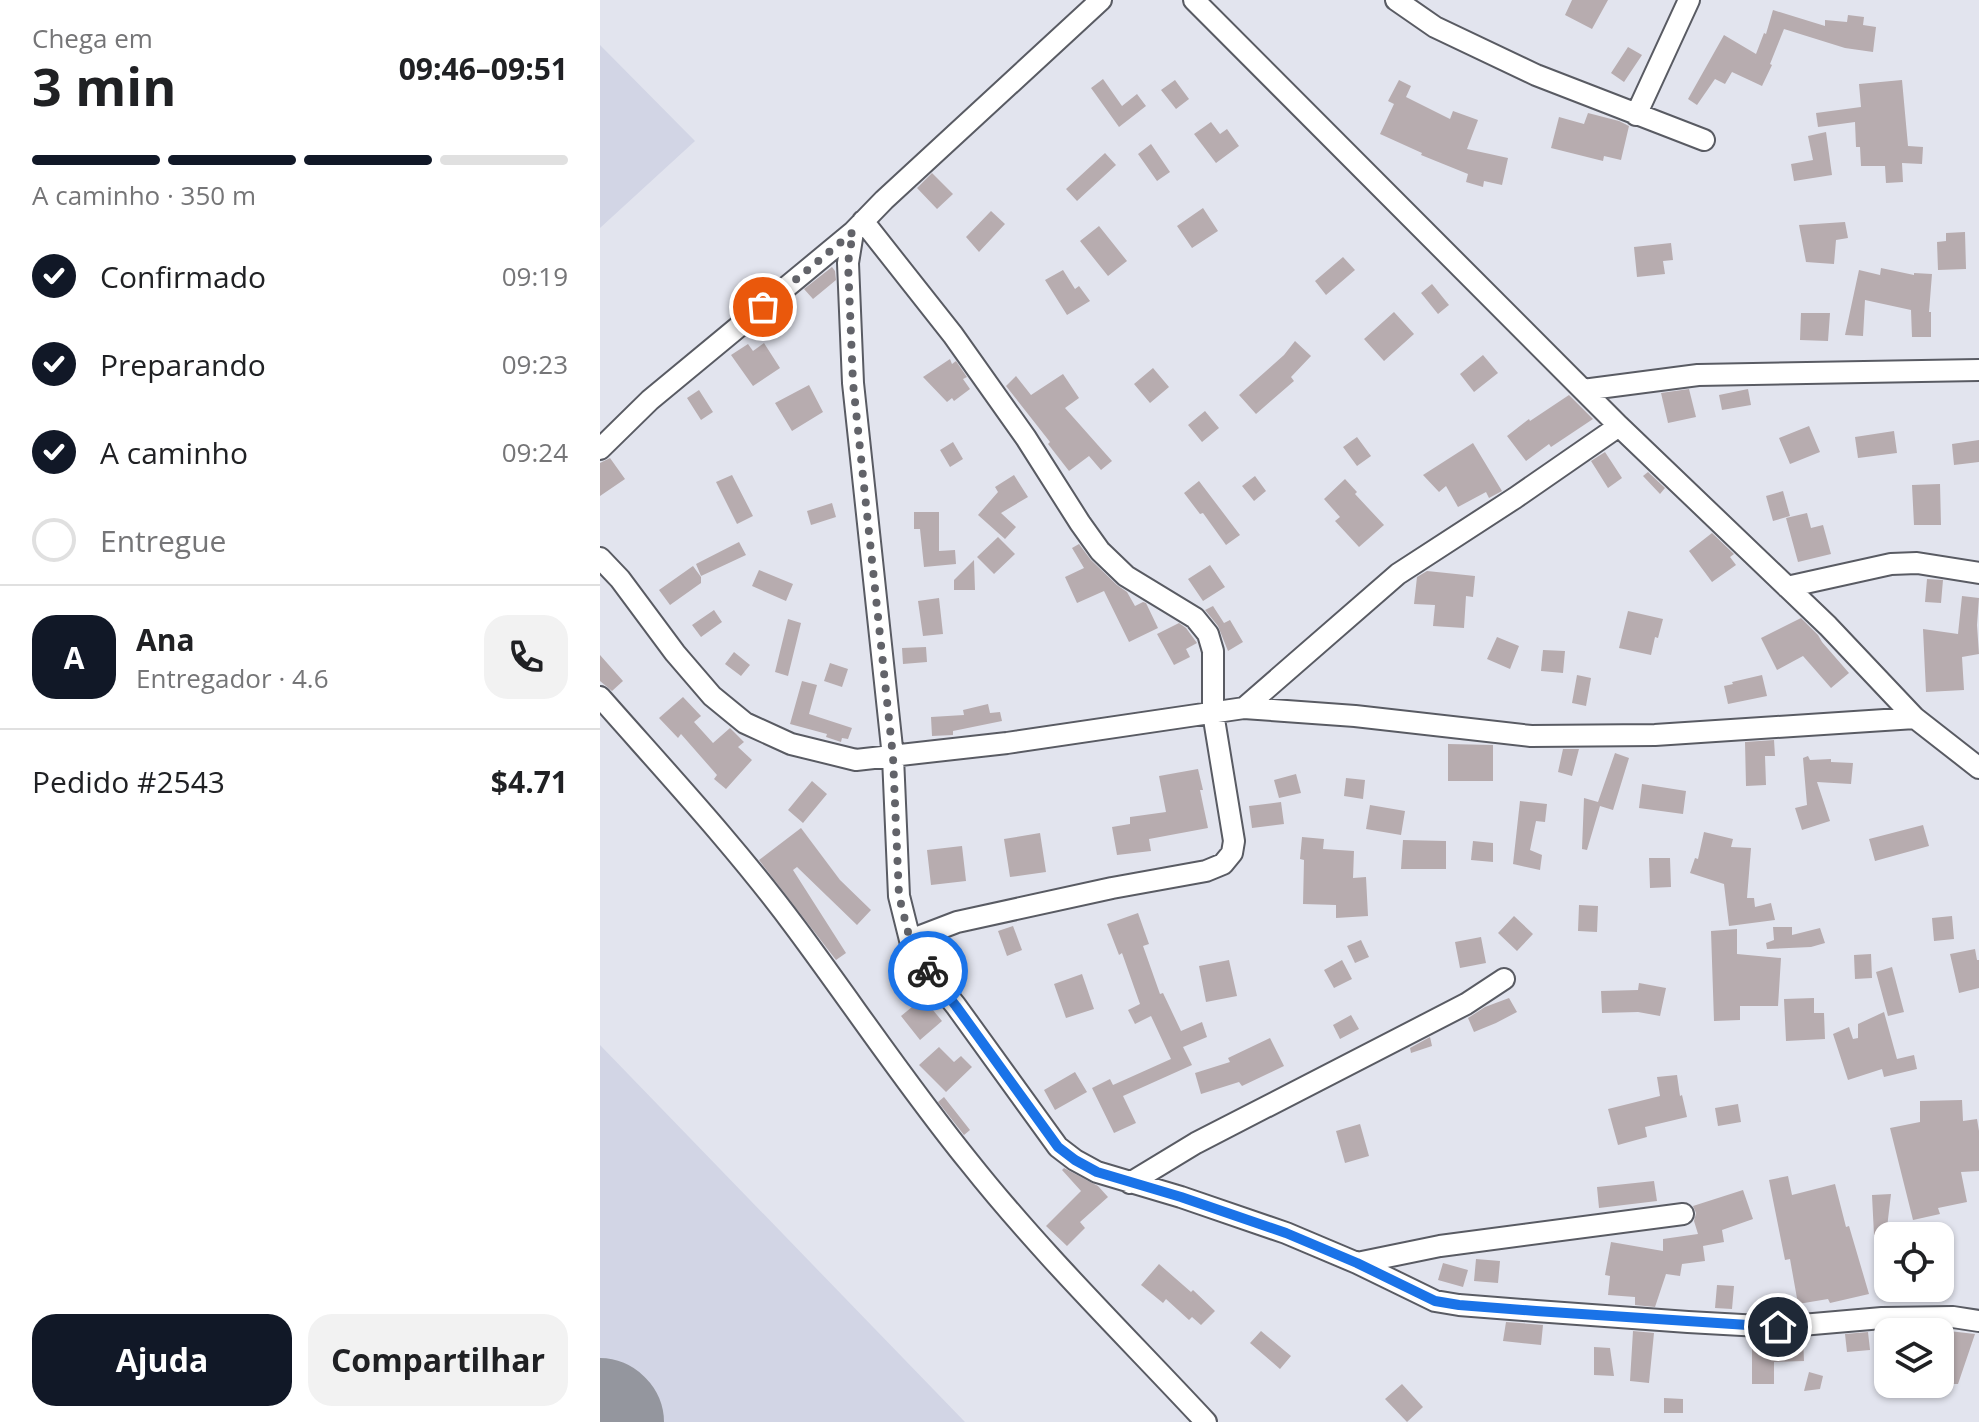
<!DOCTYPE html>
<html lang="pt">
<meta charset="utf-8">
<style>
:root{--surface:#fff;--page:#f2f2f2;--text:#202124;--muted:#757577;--line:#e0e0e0;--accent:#111827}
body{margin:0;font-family:"Open Sans",sans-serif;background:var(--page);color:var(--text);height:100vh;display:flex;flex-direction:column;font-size:30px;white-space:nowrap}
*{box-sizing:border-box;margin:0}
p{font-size:26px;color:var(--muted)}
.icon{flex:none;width:44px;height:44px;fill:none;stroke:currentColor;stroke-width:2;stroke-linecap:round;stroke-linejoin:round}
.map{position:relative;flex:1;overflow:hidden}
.drawer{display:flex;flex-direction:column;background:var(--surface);width:600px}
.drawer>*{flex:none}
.tools{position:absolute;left:1274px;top:1222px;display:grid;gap:16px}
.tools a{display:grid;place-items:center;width:80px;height:80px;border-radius:16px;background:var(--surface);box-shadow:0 2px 6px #0004;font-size:40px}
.pin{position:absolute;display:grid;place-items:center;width:68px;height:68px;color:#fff;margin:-34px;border:4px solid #fff;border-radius:50%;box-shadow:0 2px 8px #0007}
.courier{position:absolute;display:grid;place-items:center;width:80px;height:80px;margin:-40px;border:6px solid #1a73e8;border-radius:50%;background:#fff;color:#222;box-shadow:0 2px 10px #0007}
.summary em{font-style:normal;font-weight:700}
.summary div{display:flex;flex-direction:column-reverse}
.summary{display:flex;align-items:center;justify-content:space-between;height:136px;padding:0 32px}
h1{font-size:52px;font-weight:700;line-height:60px}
.bar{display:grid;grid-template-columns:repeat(4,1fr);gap:12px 8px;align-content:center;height:96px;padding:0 32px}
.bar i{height:10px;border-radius:6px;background:var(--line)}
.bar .selected{background:var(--accent)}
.bar p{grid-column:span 4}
.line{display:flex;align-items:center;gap:20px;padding:0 32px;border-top:2px solid var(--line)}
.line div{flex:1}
.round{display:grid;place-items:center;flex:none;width:84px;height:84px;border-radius:24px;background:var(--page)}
ol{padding:0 32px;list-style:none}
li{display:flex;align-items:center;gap:24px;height:88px}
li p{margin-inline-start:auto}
li .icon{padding:8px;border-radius:50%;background:var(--accent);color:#fff;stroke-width:4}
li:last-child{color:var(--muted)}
li i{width:44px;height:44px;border:4px solid var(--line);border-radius:50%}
.cta{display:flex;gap:16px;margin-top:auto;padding:16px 32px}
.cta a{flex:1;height:92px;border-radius:24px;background:var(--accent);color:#fff;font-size:32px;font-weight:700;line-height:92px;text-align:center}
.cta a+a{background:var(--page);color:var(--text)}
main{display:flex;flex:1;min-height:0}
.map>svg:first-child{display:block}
</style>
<main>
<section class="drawer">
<div class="summary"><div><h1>3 min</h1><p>Chega em</p></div><em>09:46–09:51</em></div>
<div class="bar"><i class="selected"></i><i class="selected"></i><i class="selected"></i><i></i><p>A caminho · 350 m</p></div>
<ol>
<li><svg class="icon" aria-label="check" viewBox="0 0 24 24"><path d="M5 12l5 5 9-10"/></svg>Confirmado<p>09:19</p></li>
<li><svg class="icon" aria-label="check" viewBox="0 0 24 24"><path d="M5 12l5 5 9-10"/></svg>Preparando<p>09:23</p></li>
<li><svg class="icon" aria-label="check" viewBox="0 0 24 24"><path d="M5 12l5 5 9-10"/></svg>A caminho<p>09:24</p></li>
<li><i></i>Entregue</li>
</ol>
<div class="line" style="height:144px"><b class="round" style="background:var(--accent);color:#fff">A</b><div><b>Ana</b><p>Entregador · 4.6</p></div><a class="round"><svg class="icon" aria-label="phone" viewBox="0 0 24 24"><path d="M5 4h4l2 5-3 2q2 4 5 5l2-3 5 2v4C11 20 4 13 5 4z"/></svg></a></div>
<div class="line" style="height:104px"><div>Pedido #2543</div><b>$4.71</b></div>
<div class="cta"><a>Ajuda</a><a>Compartilhar</a></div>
</section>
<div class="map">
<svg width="1379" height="1422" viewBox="0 0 1379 1422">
<rect width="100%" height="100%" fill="#e2e4ee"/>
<path fill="#d2d5e5" d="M0,45L95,141L0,228Z
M0,1045L365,1422H0Z"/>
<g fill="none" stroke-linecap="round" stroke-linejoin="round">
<path stroke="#94969e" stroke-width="124" d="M0,1420L2,1422"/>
</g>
<path fill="#b7acaf" d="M972,0H1008L992,29L965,15Z
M1173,10L1225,26V20L1247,22L1248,15L1264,17L1263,25L1276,27L1273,52L1245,48L1184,29L1170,64L1172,65L1162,86L1132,72L1125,84L1115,79L1097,105L1088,99L1124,35L1156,54L1164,33L1166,34Z
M1028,47L1042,55L1024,82L1011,73Z
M503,79L522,106L537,94L546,106L519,127L491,88Z
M575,80L589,99L576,109L561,90Z
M799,80L811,86L806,97L850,119L853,111L878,120L867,149L908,158L902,185L884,181L883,187L866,182L868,174L821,155L822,153L780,134L794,104L788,101Z
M1302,80L1308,146L1323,147L1322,164L1302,163L1303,182L1286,183L1285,166H1261L1260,147H1256L1255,122L1218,127L1216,113L1261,107L1259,84Z
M988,113L1019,121L1029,126L1021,160L1004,156L1003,161L951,148L959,117L984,124Z
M611,122L620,134L627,129L639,146L616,163L594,134Z
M1226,132L1232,175L1194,181L1191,164L1213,160L1208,136Z
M551,144L570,172L557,181L538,154Z
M505,153L516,165L477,201L466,189Z
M332,173L353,194L337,209L317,188Z
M603,208L618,231L592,248L577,226Z
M391,211L405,224L379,252L366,237Z
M1245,222L1248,238L1236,240L1234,264L1206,262L1199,225Z
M499,226L527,261L508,276L480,241Z
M1365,232L1366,269L1338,270L1337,242L1346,241V233Z
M1071,243L1073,260L1063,261L1065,274L1037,277L1034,247Z
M743,257L755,270L726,295L715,281Z
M232,267L235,271L236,280L213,299L204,289Z
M1281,268L1314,275V273L1332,274L1329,312H1331V337H1312L1311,310L1265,300L1263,336L1245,335L1259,270L1280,275Z
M463,270L475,289L479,286L490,301L467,315L445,280Z
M832,284L849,305L838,314L821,293Z
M794,312L814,334L784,361L764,339Z
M1201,313H1230L1228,341L1200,340Z
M695,341L711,356L691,377L694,381L656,414L639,395L684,355Z
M164,343L180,368L153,386L131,355L148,344L153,351Z
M883,355L898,373L874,392L860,374Z
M350,359L352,364L356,361L367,377L363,379L370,389L354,401L352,398L347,402L323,377Z
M553,368L569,387L550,403L534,384Z
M463,374L479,398L465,408L512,461L501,470L489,456L469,471L448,444L450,442L406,386L416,376L431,395Z
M209,385L223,412L192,431L175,403Z
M1089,389L1096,417L1068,423L1061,393Z
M1148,389L1151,405L1122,410L1119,395Z
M99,390L113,412L101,420L87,398Z
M969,395L993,419L951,447L949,444L926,461L907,436L929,419L930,421Z
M605,411L619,428L602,442L588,425Z
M1209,426L1220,452L1190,464L1179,438Z
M1294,431L1297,453L1258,458L1255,437Z
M757,437L771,456L757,466L743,447Z
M1379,440V462L1354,465L1352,444Z
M353,442L363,459L350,467L340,450Z
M873,443L902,491L889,498L886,492L858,507L846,486L839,492L823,475Z
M1005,452L1022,478L1008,488L991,461Z
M10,458L25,479L0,496V463Z
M1048,472L1065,488L1060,494L1043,476Z
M132,475L153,516L137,524L116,482Z
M414,475L428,497L401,513L416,527L405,539L378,515L398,492L395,487Z
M655,476L666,491L654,501L642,486Z
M745,479L757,492L755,494L784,525L759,547L735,521L740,517L724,499Z
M599,481L640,535L626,545L603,513L600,514L584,493Z
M1340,484L1341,525H1314L1312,485Z
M1183,491L1190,516L1173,521L1166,496Z
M232,503L236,517L211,525L207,511Z
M314,512H339V551L355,550L356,564L324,567L320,529H314Z
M1207,513L1211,528L1223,525L1231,554L1198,562L1186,518Z
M1112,533L1134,554L1130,557L1136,565L1112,582L1089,551Z
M398,537L415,554L394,574L377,557Z
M139,542L146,555L101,576L96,564Z
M479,544L491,560L517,585L527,592L535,606L543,602L546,603L558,628L529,642L504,591L477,603L465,577L484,568L472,548Z
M374,560L375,590H354V580Z
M610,565L625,587L603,601L588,579Z
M93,566L101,577V583L70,605L59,590Z
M159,570L193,584L186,601L152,586Z
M827,571L875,576L873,597L866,596L864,628L833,626L835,605L814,604L817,577Z
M1327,579L1343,580L1341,603L1325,602Z
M1362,596L1379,598L1377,625L1379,654L1362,657L1364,690L1326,692L1323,629L1358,634Z
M339,598L343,634L323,636L318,601Z
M613,606L624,623L630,620L643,642L628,651L618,626L605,610Z
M114,610L122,622L101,637L92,625Z
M1028,611L1063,619L1058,638L1055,637L1051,655L1019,648Z
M1201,618L1218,635L1222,642L1249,673L1231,688L1203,656L1177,670L1161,638Z
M188,619L201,623L188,676L175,672Z
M579,623L586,628L597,643L586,649L590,657L574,665L557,634Z
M897,637L919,646L910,669L887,659Z
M326,647L327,662L303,664L302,648Z
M943,650L965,651L963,673L941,671Z
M134,652L150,665L141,676L125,664Z
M0,655L23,681L12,691L0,681Z
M230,663L248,669L242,687L224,681Z
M977,675L991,678L986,706L972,703Z
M1162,675L1167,696L1128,704L1124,686L1133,684L1132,682Z
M202,681L217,685L209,714L252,728L248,739L242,738L241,742L226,737L227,734L190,724Z
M83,697L101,716L94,722L113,743L130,728L144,742L138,747L152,760L126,789L114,779L117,775L81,734L78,738L59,718Z
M388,704L390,713L400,712L402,721L353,731V735L332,736L331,717L364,715L363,710Z
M1174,740L1175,756H1165L1166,785L1146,786L1145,742Z
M848,744L893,745V781H848Z
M963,749H979L972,776L958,772Z
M1015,753L1029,758L1013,810L1000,806L987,850L982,849L984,798L998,802Z
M1208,756L1210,760L1231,759V762L1253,763L1251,784L1217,782L1230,821L1202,830L1195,808L1207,805L1203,758Z
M598,769L603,790H600L608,828L549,839L551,851L517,855L512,827L530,824V817L566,812L559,776Z
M696,774L701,793L679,798L674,780Z
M746,778L765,780L763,799L744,796Z
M212,781L227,794L203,823L188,810Z
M1042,784L1086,791L1083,814L1039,808Z
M920,801L947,804L945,822L936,821L930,850L942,855L940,870L913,864Z
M681,802L684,824L652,828L649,806Z
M770,805L805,811L801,835L766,829Z
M1323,825L1329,846L1275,861L1269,839Z
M201,828L240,880L271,910L257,925L197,867L193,870L246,953L236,960L159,860Z
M1104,832L1133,839L1131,847L1151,848L1147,898H1154L1155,907L1171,903L1175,920L1129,926L1124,884L1090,873L1095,858L1098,859Z
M440,833L446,872L410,877L404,839Z
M702,837L724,839L723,849L754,851L753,878L766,877L768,916L736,918V905L703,904L704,860L700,859Z
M803,840L846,841V869H801Z
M873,841L893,843V862L871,860Z
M362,846L366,881L331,885L327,850Z
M1049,858H1070L1071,887L1050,888Z
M979,905L998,906L997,932L978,931Z
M538,913L549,944L543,946L560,994L563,993L581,1031L602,1022L607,1037L583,1047L592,1065L523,1096L536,1123L514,1133L492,1088L510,1079L513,1085L571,1059L551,1016L535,1024L528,1010L540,1004L522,953L519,955L507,924Z
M914,916L933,934L917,951L898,933Z
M1352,916L1354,939L1334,941L1332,918Z
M413,926L422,950L407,956L398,931Z
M1173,927H1192V935L1220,928L1225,943L1211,947L1167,949L1166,943L1174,940Z
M1137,929V954L1181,958L1178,1006H1140V1020L1114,1021L1111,931Z
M881,937L886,963L860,968L855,942Z
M761,940L769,957L755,963L747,946Z
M1375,949L1377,960H1379V988L1359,993L1350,954Z
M1271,954L1272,978L1255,979L1254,955Z
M629,960L637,996L606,1002L599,966Z
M742,960L752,979L734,988L724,970Z
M1292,967L1304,1012L1288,1016L1276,972Z
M482,974L494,1009L466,1018L454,984Z
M1039,983L1066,988L1060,1016L1038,1012L1002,1013L1001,991L1038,990Z
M323,998L342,1021L320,1040L301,1016Z
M909,998L917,1012L896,1023L874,1032L868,1018L885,1007Z
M1214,998V1013H1224L1225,1039L1186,1041L1184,999Z
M1284,1012L1297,1059L1314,1055L1317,1069L1284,1077L1282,1069L1248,1080L1233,1034L1249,1027L1253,1039L1258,1038V1024Z
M751,1015L759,1029L740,1039L733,1025Z
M830,1037L832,1046L811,1053L810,1048Z
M670,1038L684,1066L642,1086L639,1082L601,1094L595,1073L630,1062L628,1058Z
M339,1047L354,1062L361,1056L372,1067L346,1092L319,1065Z
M475,1072L487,1092L455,1110L444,1090Z
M1077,1075L1080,1096L1082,1095L1087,1117L1045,1127L1047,1137L1018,1145L1008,1109L1060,1096L1057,1077Z
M344,1097L370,1130L364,1135L338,1102Z
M1362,1100L1363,1121L1377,1119L1379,1131V1171L1361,1172L1367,1202L1338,1208L1340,1214L1313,1220L1290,1128L1320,1122V1101Z
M1138,1104L1141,1122L1118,1126L1115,1108Z
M760,1124L769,1156L745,1163L736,1131Z
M464,1168L498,1186L508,1197L480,1222L485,1228L467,1246L446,1226L481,1191L462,1170Z
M1188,1176L1192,1195L1235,1184L1246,1227L1249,1226L1269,1294L1230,1303L1228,1299L1198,1304L1190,1259L1185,1260L1169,1180Z
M1054,1181L1057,1201L999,1208L997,1187Z
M1143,1190L1153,1219L1122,1230L1124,1242L1103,1246L1105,1261L1082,1264L1080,1276L1066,1274L1055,1307L1035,1305V1297L1008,1295L1010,1276L1005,1275L1011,1242L1063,1251V1239L1098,1234L1094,1221L1096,1213L1093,1206Z
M1291,1194L1286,1236L1274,1235L1272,1195Z
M876,1259L900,1261L898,1283L874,1281Z
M843,1263L868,1270L863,1287L838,1280Z
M559,1264L591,1292L593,1290L615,1311L601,1325L592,1317L589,1320L566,1299L563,1303L541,1285Z
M1117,1285L1134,1286L1132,1309L1115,1308Z
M906,1322L943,1325L941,1345L903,1341Z
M1340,1330L1375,1334L1358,1384H1340Z
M661,1331L691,1356L680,1369L650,1343Z
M1033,1331L1054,1333L1049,1383L1030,1381Z
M1268,1332L1270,1350L1247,1352L1245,1334Z
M1203,1338L1204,1361L1174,1362V1384H1152V1339L1179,1340Z
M994,1347L1010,1348L1014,1376L994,1375Z
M1209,1372L1223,1376L1220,1389L1204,1391Z
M802,1384L823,1407L807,1422L785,1399Z
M1064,1398L1083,1399V1413H1064Z"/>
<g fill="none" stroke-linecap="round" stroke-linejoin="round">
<g stroke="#595b63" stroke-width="24">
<path id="minor" d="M594,0L1019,426L1228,626L1315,718L1379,768
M796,0L835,27L936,75L1104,140
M1036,115L1089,0
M263,221L353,335L426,438L480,523L500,551L526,576L595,618L608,634L613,651V713L634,841L632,853L623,864L606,871L512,888L357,922L310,940
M253,232L248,263L253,383L293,757L299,896L310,940L320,961L356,1006L458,1147L475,1160L497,1172L581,1197L686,1233L757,1263L835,1301L859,1305L936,1311L1088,1322L1178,1327L1282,1318L1353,1317L1379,1321
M983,390L1098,375L1379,370
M0,449L50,400L253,232L284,200L501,0
M0,558L20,579L75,653L112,696L145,723L191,744L256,760L407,743L644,708L755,716L931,736L1055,735L1315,718
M1187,587L1291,564L1317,563L1379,573
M0,697C67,773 136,847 196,928C254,1006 308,1087 369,1162C442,1254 526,1336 606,1422
M644,708L798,574L915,498L1019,426
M530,1183L596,1143L866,1004L904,979
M757,1263L840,1246L1083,1214"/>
</g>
<use href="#minor" stroke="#fff" stroke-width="20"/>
</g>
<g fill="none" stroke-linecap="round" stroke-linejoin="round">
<path stroke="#626369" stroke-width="8" stroke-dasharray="0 14.4" d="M163,307L253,232L248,263L253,383L293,757L299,896L310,940L320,961L328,971"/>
<path stroke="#1a73e8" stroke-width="10" d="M328,971L356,1006L458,1147L475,1160L497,1172L581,1197L686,1233L757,1263L835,1301L859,1305L936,1311L1178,1327"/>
</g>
</svg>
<div class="tools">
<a><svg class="icon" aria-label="locate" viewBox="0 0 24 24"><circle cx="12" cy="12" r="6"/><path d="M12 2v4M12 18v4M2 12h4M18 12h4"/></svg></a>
<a><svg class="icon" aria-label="layers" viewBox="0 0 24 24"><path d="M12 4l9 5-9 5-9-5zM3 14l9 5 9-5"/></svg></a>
</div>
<div class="pin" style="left:163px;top:307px;background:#ea580c"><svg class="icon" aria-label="bag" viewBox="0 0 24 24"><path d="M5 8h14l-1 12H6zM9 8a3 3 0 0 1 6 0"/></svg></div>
<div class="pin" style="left:1178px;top:1327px;background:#1f2937"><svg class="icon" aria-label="home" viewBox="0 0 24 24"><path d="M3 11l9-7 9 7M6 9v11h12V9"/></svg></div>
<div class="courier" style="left:328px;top:971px"><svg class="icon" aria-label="bike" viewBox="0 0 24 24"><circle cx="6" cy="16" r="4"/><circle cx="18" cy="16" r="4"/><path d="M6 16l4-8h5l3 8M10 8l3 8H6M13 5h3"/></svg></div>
</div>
</main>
